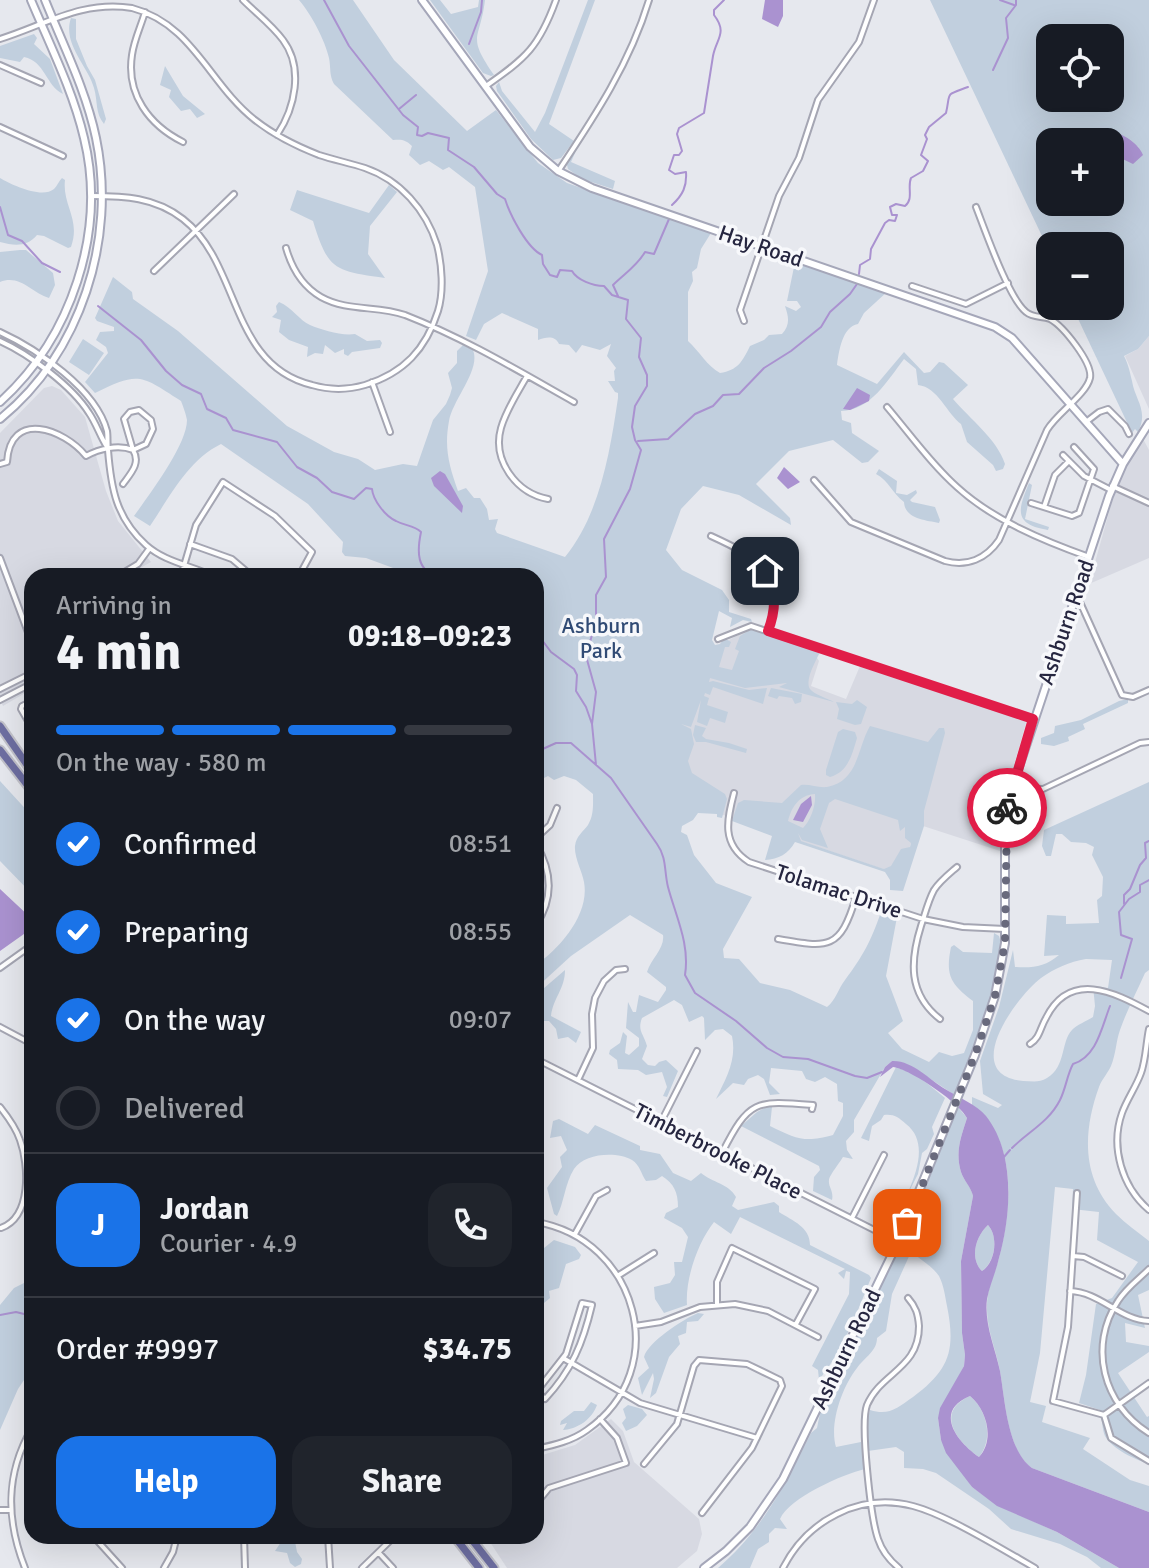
<!DOCTYPE html>
<meta charset="utf-8">
<style>
:root{--surface:#171b24;--page:#20242c;--text:#f1f3f6;--muted:#9ea1a6;--line:#363941;--accent:#1a73e8}
body{margin:0;font-family:Signika,sans-serif;background:var(--page);color:var(--text);height:100vh;display:flex;flex-direction:column;font-size:30px;white-space:nowrap}
*{box-sizing:border-box;margin:0}
p{font-size:26px;color:var(--muted)}
.icon{flex:none;width:44px;height:44px;fill:none;stroke:currentColor;stroke-width:2;stroke-linecap:round;stroke-linejoin:round}
.map{position:relative;flex:1;overflow:hidden}
.sheet{position:absolute;left:24px;top:568px;width:520px;height:976px;display:flex;flex-direction:column;background:var(--surface);border-radius:24px;box-shadow:0 8px 32px #0002}
.sheet>*{flex:none}
.tools{position:absolute;left:1036px;top:24px;display:grid;gap:16px}
.tools a{display:grid;place-items:center;width:88px;height:88px;border-radius:16px;background:var(--surface);box-shadow:0 8px 32px #0002;font-size:40px}
.pin{position:absolute;display:grid;place-items:center;width:68px;height:68px;color:#fff;margin:-34px;border-radius:16px;box-shadow:0 4px 12px #0006}
.courier{position:absolute;display:grid;place-items:center;width:80px;height:80px;margin:-40px;border:6px solid #e11d48;border-radius:50%;background:#fff;color:#222;box-shadow:0 2px 10px #0007}
.summary em{font-style:normal;font-weight:700}
.summary div{display:flex;flex-direction:column-reverse}
.summary{display:flex;align-items:center;justify-content:space-between;height:136px;padding:0 32px}
h1{font-size:52px;font-weight:700;line-height:60px}
.bar{display:grid;grid-template-columns:repeat(4,1fr);gap:12px 8px;align-content:center;height:96px;padding:0 32px}
.bar i{height:10px;border-radius:6px;background:var(--line)}
.bar .selected{background:var(--accent)}
.bar p{grid-column:span 4}
.line{display:flex;align-items:center;gap:20px;padding:0 32px;border-top:2px solid var(--line)}
.line div{flex:1}
.round{display:grid;place-items:center;flex:none;width:84px;height:84px;border-radius:24px;background:var(--page)}
ol{padding:0 32px;list-style:none}
li{display:flex;align-items:center;gap:24px;height:88px}
li p{margin-inline-start:auto}
li .icon{padding:8px;border-radius:50%;background:var(--accent);color:#fff;stroke-width:4}
li:last-child{color:var(--muted)}
li i{width:44px;height:44px;border:4px solid var(--line);border-radius:50%}
.cta{display:flex;gap:16px;margin-top:auto;padding:16px 32px}
.cta a{flex:1;height:92px;border-radius:24px;background:var(--accent);color:#fff;font-size:32px;font-weight:700;line-height:92px;text-align:center}
.cta a+a{background:var(--page);color:var(--text)}
.map>svg:first-child{display:block}
</style>
<div class="map">
<svg width="1149" height="1568" viewBox="0 0 1149 1568">
<rect width="100%" height="100%" fill="#e6e8ee"/>
<path fill="#d7d9e2" d="M1149,336V409L1125,356L1138,349Z
M52,386L61,390L85,417L106,491L118,521L151,562L126,576H32V689L3,706L0,700V433L44,388Z
M1142,437L1149,450V558L1089,584L1118,480Z
M751,628L812,650L819,661L811,686L846,699L860,666L1022,718L1026,723L1002,808L1000,851L917,824L901,875L631,784L716,647Z
M611,1419L623,1431L634,1462L699,1519L702,1534L697,1551L677,1568H507L486,1536H536V1457L575,1445Z"/>
<path fill="#c1cfde" fill-rule="evenodd" d="M299,0H353L394,60L467,131L496,110L538,163L567,183L711,233L701,249L697,268L692,272L693,281L688,292V341C700,352 707,366 720,373C738,370 742,362 750,346L764,340L769,335L782,334C790,325 789,318 785,306L796,311L801,307L797,301H787L794,267L770,259L768,255L772,254L888,291L864,313L858,324C842,327 839,351 837,365L877,384L904,352L924,373L930,372L939,362L944,363L968,385L953,399C970,419 997,439 1005,464L1003,469L996,471L993,465L967,442L961,424C947,414 938,387 918,385L916,369L904,359C887,381 871,410 841,411L842,420L851,423L852,433L879,451L868,462L862,463L833,440L789,451L756,484L790,518L791,525L739,495L703,486L681,509L666,550L682,570L722,590L729,600V612L751,619L752,622L743,620L730,627L732,618L719,611L712,640L715,645L720,644L724,638L731,642L729,647H725L719,667L732,670L739,651L735,649L740,636L753,628L821,650C817,659 804,680 810,689C813,694 829,699 834,702L779,687L787,683L745,688L710,678L709,682L713,681L749,690L767,688L763,704L713,687L710,695L705,693L704,696L709,698L707,705L728,712L725,723L710,718L707,726L697,722L701,700L691,727L681,724L691,729L694,744L688,761L692,773L725,794L727,799L722,818L717,817V814L698,813L693,820L682,826L681,832L687,835L694,855L716,883L752,897L723,949L724,958L739,959L760,983L790,990L827,1007C836,1000 838,989 845,980C863,956 871,941 881,912L897,917L886,976L903,1021L888,1033L902,1049L929,1062L939,1052L952,1056L964,1053L973,1030V1001C951,984 945,976 951,947L954,945L963,952L992,953L994,933L999,936L1001,943L991,1000L956,1096L914,1068L892,1061L885,1067L854,1120V1132L846,1141L847,1150L853,1159L843,1157C840,1162 829,1176 829,1180C828,1187 834,1191 832,1200L813,1191L814,1177L820,1170L819,1166L741,1126L757,1112L770,1105L772,1107L770,1126C796,1139 805,1143 833,1135L843,1116V1103L838,1101L837,1084L825,1077L815,1082L806,1079L802,1071L771,1068L769,1083L780,1094L770,1095L764,1079L758,1075L748,1079L744,1085L733,1083L716,1099C726,1078 737,1060 732,1036L723,1029L715,1030L705,1040L704,1018L702,1016L689,1022L682,1005L674,1000L642,1018C637,1031 644,1034 647,1046L642,1059L648,1065L655,1066L659,1062L666,1060L678,1071L667,1097L663,1096L667,1087L662,1072L646,1075L638,1070L618,1069L617,1060L609,1054L610,1050L620,1043L623,1032L627,1036L625,1053L629,1055L639,1046V1038L626,1028L628,1002L633,1012H636L639,995L658,1002L666,990V987L647,972C651,959 665,948 663,935L630,915L571,956L536,988V965C560,948 590,914 584,882C582,871 574,857 575,846C576,836 583,832 588,825C594,815 593,805 593,794L576,780L564,776L554,780L548,776L536,782V576H404V572L366,558L345,556L342,552L343,542L308,504L221,444C188,460 169,498 150,526L134,516C149,495 187,445 187,420C186,414 183,406 181,401C141,375 139,371 95,393L85,382L108,353L106,347L96,340L100,332L114,331V327L97,321L95,318L113,277L132,292L133,299L178,331L287,426L334,452L358,459L375,470L403,464L417,466L433,420L446,404L450,395L452,388L448,373L457,363V351L463,345L473,350C481,370 453,399 449,421C444,448 449,466 458,491L466,488L474,498H480L487,509L489,520L498,519L495,529L497,533L565,557C600,514 610,452 618,398V393L615,392L608,381H615L614,371L616,368L607,356L611,344L600,350L582,345L576,353L569,345L559,344C555,335 546,337 538,340V329L502,313L484,324L476,340L466,336L488,271L475,187L449,167L443,170L429,161L420,165L409,155L412,146C406,140 402,139 393,140L334,84C329,75 331,68 329,58C325,40 311,14 299,0Z
M430,0H440L451,14L478,7L479,0H485C480,42 466,34 494,75L491,76L483,73Z
M588,0H595L549,124L574,141L561,158L553,160L531,139L497,91L496,86L499,82L502,91L535,132L545,113Z
M930,0H1149V336L1138,349L1124,356C1129,366 1130,373 1132,381C1135,400 1149,411 1138,432L1135,429L1132,433L1072,306H1110V246H1050V253ZM1050,38H1110V98H1050ZM1087,136L1139,147L1117,156L1110,153V202H1050V142H1086Z
M71,18L76,19V39L87,66L95,80L106,119L104,124C95,113 98,102 94,88C88,66 62,44 71,18Z
M34,34L37,38L34,44L50,59L63,94C46,86 45,61 24,57L20,62L0,58V46Z
M165,66L183,96L205,114L197,118L190,109L181,111L169,97L171,90L160,85Z
M579,144L571,162L615,181L613,189L582,179L568,169L566,161Z
M0,178C12,185 42,199 54,189C57,186 59,181 62,178L65,180C62,205 81,219 71,247L68,248L44,236L37,235C27,247 15,246 0,242Z
M389,185L397,192L370,226L368,254L385,278C334,271 328,270 313,221L290,210L297,190L369,213Z
M20,250H26L53,273L55,285L49,298C32,293 20,274 0,282V252Z
M279,302C292,307 300,321 310,325C322,330 341,336 355,334L367,341L380,340L382,343L380,348L352,352L348,356L344,354V349L335,353L325,345L323,354L315,353L307,357L308,347L289,340L279,332L281,320L272,317L277,312L276,306Z
M83,339L104,353L89,375L69,362Z
M879,469L897,481L896,493L907,495L916,490L917,493L910,500L912,502L935,507L940,520L939,523C925,520 905,519 904,502C892,493 889,481 876,474Z
M1029,483L1032,485L1025,519L1049,527L1048,530C1013,524 1018,510 1029,483Z
M771,688L802,694L801,702L795,704L792,698L779,696L777,699L768,696Z
M1128,699V703L1083,724L1085,729L1068,737L1069,741L1054,746L1041,744V738L1054,733L1055,726L1081,720L1119,701Z
M857,700L867,707L861,724L855,725L837,719L839,709L836,702L852,704Z
M695,725L706,728L702,736L706,739L729,743L747,749L746,753L706,742H696L693,735Z
M870,726L928,742L939,728H944L945,733L924,811V826L903,891L890,890V880L885,872L795,842C788,854 779,859 765,860L772,836L732,821L738,803L744,800L782,803L801,785C810,784 818,788 827,787C859,781 857,748 870,726ZM815,794C816,805 811,820 803,828L788,821C791,809 798,795 815,794ZM835,799L898,820L900,831L905,827V838L911,843L910,847L901,849L891,866L884,869L801,841L798,833L802,840L828,848L820,829L829,803Z
M843,729L855,732L857,738C852,755 848,772 830,777L826,775V770L838,732Z
M0,781L32,816V894L0,861Z
M1149,782V970L1145,973C1137,991 1127,1010 1120,1030C1116,1041 1116,1054 1111,1066C1108,1073 1102,1079 1099,1087C1083,1131 1081,1178 1116,1214C1126,1224 1138,1232 1149,1241V1290L1138,1295L1145,1328L1125,1323L1126,1342L1149,1346V1352L1118,1373L1147,1417L1149,1416V1464C1136,1460 1112,1449 1105,1436C1102,1429 1102,1418 1100,1410L1079,1403L1086,1375L1096,1304L1112,1298L1138,1262L1097,1240L1099,1212L1072,1209L1073,1189L1055,1187L1040,1353L1030,1402L1046,1406L1042,1422L1090,1438L1083,1449L1130,1480L1149,1486V1512L1032,1468C1007,1451 1005,1399 1000,1371C996,1349 986,1328 987,1305C987,1288 995,1274 999,1258C1012,1209 1018,1139 972,1105V1097L998,1108L1002,1105L983,1094L980,1061L999,1007L1013,950L1015,967C1033,968 1045,967 1059,955L1044,956L1047,915L1066,916V924L1099,923L1097,900L1102,896L1103,877L1092,855L1094,847L1086,843L1071,842L1062,834H1056L1051,856H1046L1042,846L1044,830ZM1086,959L1112,960L1108,988L1093,986L1095,1006L1093,1017C1087,1021 1076,1025 1072,1030C1061,1041 1066,1067 1047,1078C1039,1083 1032,1081 1023,1081C959,1075 1016,997 1041,978C1055,968 1069,962 1086,959Z
M565,970C565,989 553,998 551,1016L581,1032L576,1043L568,1037L558,1039L556,1029L549,1021H536V995Z
M896,1067L917,1075L945,1098L932,1127L934,1134L927,1149L922,1153L918,1174L891,1227C904,1199 937,1148 906,1124C898,1117 894,1114 884,1115L881,1120L872,1126L869,1141L861,1138Z
M958,1107L967,1118C961,1137 955,1152 961,1172C964,1181 971,1186 973,1196L961,1261L962,1333L965,1355L964,1366L938,1418L941,1440L972,1487L997,1505L1057,1532L1119,1568H1101L1087,1557L1060,1544L1011,1529L989,1509L936,1473L923,1469L904,1468V1452L896,1447L868,1451L866,1427L870,1410C889,1416 897,1408 913,1397C949,1370 956,1351 947,1306C945,1296 944,1286 939,1276C933,1267 920,1259 911,1252L892,1294L886,1331L877,1338C877,1351 865,1357 857,1368C842,1387 829,1424 836,1447L861,1442L865,1469C843,1474 789,1498 780,1519L787,1529L775,1528L769,1534V1542L758,1549L750,1568H718C762,1530 785,1485 811,1433L817,1428L821,1408L914,1216Z
M559,1119L588,1134L595,1125L640,1146V1150L660,1154L673,1173L691,1181L701,1173C713,1183 728,1183 736,1197L732,1206L738,1210L774,1202L779,1206V1212C793,1221 810,1227 810,1245L869,1275L871,1278C857,1313 843,1350 819,1380L818,1370L812,1366L849,1294L850,1272L846,1271L844,1279L838,1273L845,1269L740,1217L731,1234L714,1222C698,1242 685,1279 687,1305L664,1313L655,1299L654,1287L670,1283L675,1275L674,1262H682L688,1237L682,1228L664,1218L666,1213L678,1207C678,1192 674,1184 662,1176L656,1180L646,1181C641,1174 640,1165 632,1160C617,1151 584,1153 574,1169C565,1183 564,1203 557,1216L554,1214L547,1188L562,1167L560,1157L567,1150L561,1136L550,1138L553,1121Z
M988,1225C999,1237 995,1262 982,1271C969,1258 976,1236 988,1225Z
M554,1240L575,1247L581,1255L579,1259L566,1264L559,1288L549,1291L550,1298L544,1303L536,1299V1246L544,1248Z
M32,1279V1368L18,1389L0,1430V1305L14,1288Z
M698,1313L704,1314L698,1321L687,1322L686,1333L678,1336L680,1344L669,1357L656,1393L650,1398L654,1379L653,1373L642,1395L638,1378L649,1368L644,1357C648,1342 682,1320 698,1313Z
M970,1396C987,1410 994,1439 979,1457C957,1442 934,1412 970,1396Z
M591,1402L597,1405C592,1419 578,1429 563,1430L567,1423L560,1425L561,1421L574,1411H584Z
M628,1405L642,1409L647,1415L637,1426L626,1431L622,1423L626,1418L623,1409Z
M274,1536H294L297,1552L302,1559L301,1564L295,1567L290,1563L287,1553L275,1551L281,1542L280,1538Z"/>
<path fill="#aa92d0" fill-rule="evenodd" d="M765,0H783V16L778,27L762,19Z
M1092,129C1110,127 1136,138 1143,155L1133,164L1110,153V142H1086Z
M857,388L870,395L869,401L850,410L843,409Z
M784,467L800,482L788,489L777,478Z
M440,471L445,474L463,506L462,513L434,486L431,478Z
M811,796L812,805L803,822L793,820L801,804Z
M0,889L32,919L31,929L0,951Z
M892,1061C912,1060 930,1080 945,1089C958,1097 977,1105 986,1116C1016,1154 1011,1215 999,1258C996,1272 990,1284 987,1299C984,1324 995,1347 1000,1371C1005,1399 1007,1450 1032,1468L1149,1512V1568H1119L1057,1532L997,1506L972,1487L946,1453L941,1440L938,1418L940,1408L964,1366L965,1355L962,1333L961,1261L973,1196C971,1187 964,1181 961,1172C955,1152 961,1137 967,1118C960,1103 910,1069 893,1067L880,1077L885,1067ZM988,1225C999,1237 995,1263 982,1271C969,1258 976,1236 988,1225ZM970,1396C987,1410 995,1440 979,1457C957,1442 933,1411 970,1396Z"/>
<g fill="none" stroke-linecap="round" stroke-linejoin="round">
<path stroke="#aa92d0" stroke-width="2" d="M324,0L349,46L403,115L418,127L417,135L422,136L428,133L449,138L448,150L474,167L497,194L505,199C510,215 527,248 542,255L543,264L550,275L557,277L560,270L572,271C577,280 593,286 604,286L612,295L628,300L626,319L641,338L639,357L647,375V386L635,406L632,427L635,440L641,450L630,489L604,539L606,577L596,595V621L586,656L596,692L592,724
M1000,0L1014,5
M469,44L481,12L482,0
M993,70L1008,38L1006,18L1016,5V0
M399,109L416,95
M672,205C683,195 687,186 686,172L675,174L669,170L674,155H679L682,151L677,134L679,128L704,113C707,94 710,74 713,56C716,39 728,33 714,15V10L724,0
M0,207L8,235L22,241L42,263L60,272
M859,274L860,265L870,259L871,249L885,223L889,220L895,221L897,215H892L890,207L896,204L905,206C914,199 907,187 911,178L923,171L928,161L921,155L927,139L925,135L929,127L946,113C951,91 944,96 968,87
M618,296L613,285C624,274 637,266 645,252L654,254L669,219
M98,306L141,340L166,371L182,385L201,394L207,409L226,418L233,430L277,442L297,467L317,478L332,492L354,499L366,488L372,489C373,500 385,516 396,521C405,526 414,525 421,532C417,551 416,572 439,576
M638,441L668,439L695,414L713,406L723,395L739,394L764,368L791,351L821,327L830,312L850,294L857,284
M457,576H465
M536,632L551,652L574,669L577,675L576,691L586,707L592,724L596,765
M536,752L556,743H571L611,778L657,844C667,858 664,871 668,887C676,917 690,944 685,975L695,993L736,1021L767,1048L783,1057L808,1059L855,1076L867,1078L882,1072
M1124,904V895L1130,889L1140,865L1146,858L1145,843L1149,841
M28,978L32,981
M1121,978L1132,939L1121,935L1119,912L1129,899L1140,892V885L1149,880
M1012,1148C1028,1132 1049,1122 1060,1100C1066,1088 1067,1075 1073,1064C1097,1057 1102,1026 1110,1006
M1003,1158L1010,1150
M0,1315L16,1312L32,1316"/>
<g stroke="#a5a6b3" stroke-width="8">
<path id="street" d="M243,0C256,13 272,25 283,40C304,68 295,108 277,135
M145,12C141,26 134,40 132,55C126,94 149,125 183,142
M0,39C45,25 82,0 132,8C193,24 209,84 255,120C274,135 296,146 319,155C334,160 350,163 365,168C400,180 426,210 437,245C442,265 444,291 438,311C426,349 404,373 365,385C348,390 329,390 312,385C229,365 241,264 183,219C155,197 124,196 91,196
M0,65L41,83
M486,86C526,58 539,47 556,0
M0,127L63,156
M559,170C595,116 630,63 649,0
M286,248C292,269 302,286 321,297C348,312 377,305 405,315C464,338 519,371 574,402
M154,271L234,194
M912,286L966,304L1008,283
M744,321L740,310L779,196L799,158L818,100L859,42L874,0
M0,332C37,349 96,389 107,431C108,437 107,444 108,450C111,488 116,518 146,545C165,562 190,565 213,576
M0,341C29,354 72,386 89,413C96,423 100,436 107,447
M527,376C518,392 506,410 501,428C492,460 516,493 548,499
M372,382L390,432
M887,407C910,434 931,464 957,487C993,520 1044,541 1089,557
M139,410L151,420L153,429L146,444L133,450L124,419L130,412Z
M1086,422L1099,412L1108,409L1125,426L1129,434
M1063,455L1084,476L1111,490
M0,464L7,462C10,409 64,429 86,456C99,449 118,444 133,450C141,463 131,473 123,484
M814,480L851,522L945,561C967,567 986,559 999,540L1047,430C1057,413 1086,395 1090,378C1093,363 1063,326 1050,319C1042,316 1033,318 1026,312C1009,299 985,230 976,207
M1112,486L1149,503
M1031,503L1072,516L1079,513L1094,469L1074,447
M1044,507L1055,475L1069,461
M711,536C757,557 789,574 768,631
M190,544L232,559L252,576
M0,558L32,643
M118,576L138,564L149,549
M181,576L196,525L223,482L275,516L312,552L299,576
M1075,597L1079,600L1122,695L1133,697L1149,690
M718,639L751,626L1033,719
M0,689L32,673
M0,700L27,686L32,678
M32,701L22,706L21,709L32,728
M1012,788L1043,789L1140,743L1149,742
M734,793C727,820 721,844 749,862L923,919L963,927L1005,929
M536,838L550,825L557,808
M536,844C552,871 554,898 536,925
M778,939C829,948 840,950 856,897
M0,968L32,945
M940,1019C908,994 910,961 921,926C925,914 928,901 934,890C940,881 949,874 957,867
M0,1027L32,1044
M1149,1029C1146,1043 1146,1059 1141,1073C1136,1087 1127,1099 1122,1113C1110,1147 1122,1187 1149,1210
M1030,1044C1040,1038 1040,1028 1046,1018C1070,970 1114,992 1149,1011
M538,1060L898,1242
M578,1080L593,1048L592,1014L595,998L604,981L616,970L625,969
M0,1107C8,1117 16,1128 20,1140C29,1165 32,1217 1,1228
M661,1122L697,1051
M722,1153C749,1100 755,1100 813,1105L812,1109
M1077,1193L1068,1327L1053,1401L1104,1415
M852,1218L884,1155
M536,1222C637,1239 674,1369 587,1430C572,1441 554,1445 536,1449
M575,1234L596,1196L607,1190
M1073,1256L1084,1257L1122,1276
M1149,1269C1139,1279 1126,1288 1118,1301C1088,1346 1103,1405 1149,1433
M619,1275L654,1253
M1070,1291C1100,1292 1120,1320 1149,1321
M582,1303L592,1305C583,1343 572,1370 545,1399L537,1391L566,1354Z
M717,1304V1282L732,1248L815,1289L796,1324
M635,1326L661,1322L700,1307L735,1304L768,1311L818,1337
M563,1358L640,1403L757,1438
M1104,1415L1111,1438L1149,1461
M1104,1415L1149,1383
M644,1464L677,1424L694,1366L699,1360L747,1364L780,1380L782,1386L752,1448L702,1513
M536,1504L549,1488L626,1463L617,1438L600,1419
M0,1510H10
M93,1536L122,1568
M244,1536L245,1568
M328,1536L330,1568
M379,1553L393,1568
M25,1568C6,1520 5,1474 32,1428
M164,1568L173,1552L177,1536
M362,1568L395,1536
M783,1568C807,1521 859,1492 913,1506C947,1515 1002,1549 1035,1568
M899,1568C889,1560 882,1551 878,1539C871,1519 860,1424 867,1405C881,1372 919,1369 919,1326C918,1314 916,1307 908,1298"/>
</g>
<g stroke="#a5a7b9" stroke-width="10">
<path id="secondary" d="M422,0L530,147L558,171L592,188L995,327L1012,338L1123,464
M0,402C71,338 107,232 84,138C73,91 50,45 31,0
M0,419C81,353 117,239 96,138C86,90 63,45 45,0
M704,1568L726,1551L750,1527L783,1479L898,1242L975,1055L995,996L1005,943V830L1012,788L1109,496L1123,464L1149,423"/>
</g>
<g stroke="#c2c2ca" stroke-width="11">
<path id="primary" d="M0,726L32,772
M0,750L32,791
M454,1536L479,1568
M469,1536L494,1568"/>
</g>
<use href="#street" stroke="#fff" stroke-width="4"/>
<use href="#secondary" stroke="#fff" stroke-width="6"/>
<use href="#primary" stroke="#6d6ea1" stroke-width="7"/>
</g>
<g fill="none" stroke-linecap="round" stroke-linejoin="round">
<path stroke="#696a7d" stroke-width="8" stroke-dasharray="0 14.4" d="M907,1223L975,1055L995,996L1005,943L1007,808"/>
<path stroke="#e11d48" stroke-width="10" d="M765,571C777,591 776,610 768,631L1033,719L1007,808"/>
</g>
<g text-anchor="middle" dominant-baseline="central" stroke-width="7" stroke-linejoin="round" paint-order="stroke">
<g font-size="22" fill="#262640" stroke="#f7f8fb">
<text transform="translate(761 246) rotate(19)">Hay Road</text>
<text transform="translate(1066 622) rotate(-71)">Ashburn Road</text>
<text transform="translate(839 891) rotate(18)">Tolamac Drive</text>
<text transform="translate(718 1151) rotate(27)">Timberbrooke Place</text>
<text transform="translate(846 1349) rotate(-64)">Ashburn Road</text>
</g>
<g font-size="22" fill="#314b75" stroke="#f7f8fb">
<text x="601" y="625">Ashburn<tspan x="601" dy="25">Park</tspan></text>
</g>
</g>
</svg>
<div class="tools">
<a><svg class="icon" aria-label="locate" viewBox="0 0 24 24"><circle cx="12" cy="12" r="6"/><path d="M12 2v4M12 18v4M2 12h4M18 12h4"/></svg></a>
<a>+</a>
<a>−</a>
</div>
<div class="pin" style="left:907px;top:1223px;background:#ea580c"><svg class="icon" aria-label="bag" viewBox="0 0 24 24"><path d="M5 8h14l-1 12H6zM9 8a3 3 0 0 1 6 0"/></svg></div>
<div class="pin" style="left:765px;top:571px;background:#1f2937"><svg class="icon" aria-label="home" viewBox="0 0 24 24"><path d="M3 11l9-7 9 7M6 9v11h12V9"/></svg></div>
<div class="courier" style="left:1007px;top:808px"><svg class="icon" aria-label="bike" viewBox="0 0 24 24"><circle cx="6" cy="16" r="4"/><circle cx="18" cy="16" r="4"/><path d="M6 16l4-8h5l3 8M10 8l3 8H6M13 5h3"/></svg></div>
<section class="sheet">
<div class="summary"><div><h1>4 min</h1><p>Arriving in</p></div><em>09:18–09:23</em></div>
<div class="bar"><i class="selected"></i><i class="selected"></i><i class="selected"></i><i></i><p>On the way · 580 m</p></div>
<ol>
<li><svg class="icon" aria-label="check" viewBox="0 0 24 24"><path d="M5 12l5 5 9-10"/></svg>Confirmed<p>08:51</p></li>
<li><svg class="icon" aria-label="check" viewBox="0 0 24 24"><path d="M5 12l5 5 9-10"/></svg>Preparing<p>08:55</p></li>
<li><svg class="icon" aria-label="check" viewBox="0 0 24 24"><path d="M5 12l5 5 9-10"/></svg>On the way<p>09:07</p></li>
<li><i></i>Delivered</li>
</ol>
<div class="line" style="height:144px"><b class="round" style="background:var(--accent);color:#fff">J</b><div><b>Jordan</b><p>Courier · 4.9</p></div><a class="round"><svg class="icon" aria-label="phone" viewBox="0 0 24 24"><path d="M5 4h4l2 5-3 2q2 4 5 5l2-3 5 2v4C11 20 4 13 5 4z"/></svg></a></div>
<div class="line" style="height:104px"><div>Order #9997</div><b>$34.75</b></div>
<div class="cta"><a>Help</a><a>Share</a></div>
</section>
</div>
